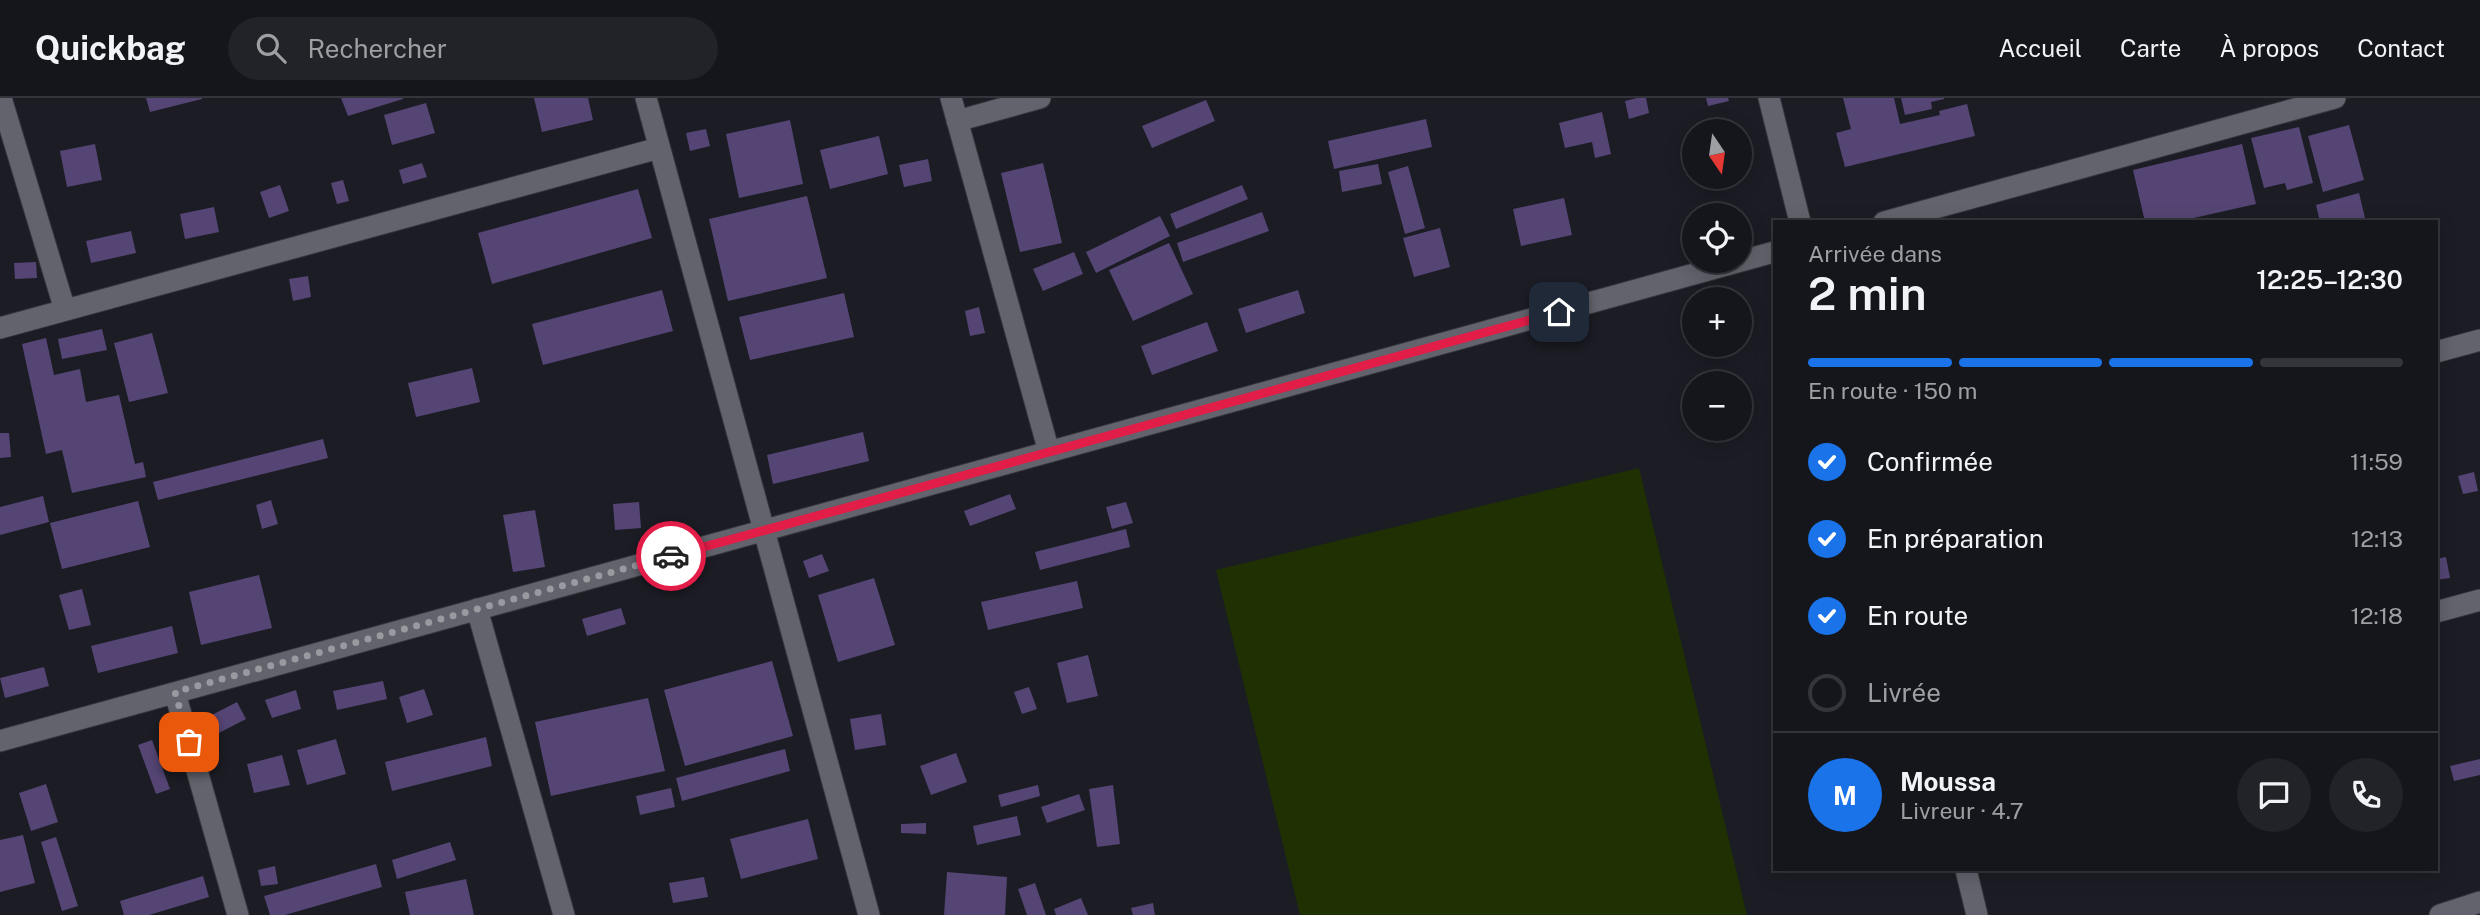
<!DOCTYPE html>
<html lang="fr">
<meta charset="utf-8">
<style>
:root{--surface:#15151c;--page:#222229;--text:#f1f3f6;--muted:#9d9fa3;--line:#34343b;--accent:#1a73e8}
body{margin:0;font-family:"Public Sans",sans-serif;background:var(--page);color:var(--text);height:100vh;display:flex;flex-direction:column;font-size:26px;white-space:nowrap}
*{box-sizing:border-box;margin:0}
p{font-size:23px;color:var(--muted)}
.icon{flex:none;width:38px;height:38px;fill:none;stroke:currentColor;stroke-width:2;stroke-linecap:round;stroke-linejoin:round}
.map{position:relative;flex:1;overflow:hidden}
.drawer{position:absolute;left:1773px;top:122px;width:665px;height:651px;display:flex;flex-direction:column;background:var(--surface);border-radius:0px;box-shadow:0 4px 18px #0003,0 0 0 2px var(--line)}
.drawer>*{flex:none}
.needle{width:46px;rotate:167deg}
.buttons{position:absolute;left:1682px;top:21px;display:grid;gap:14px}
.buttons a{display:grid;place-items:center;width:70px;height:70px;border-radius:50%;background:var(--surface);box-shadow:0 4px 18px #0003,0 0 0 2px var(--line);font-size:35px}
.pin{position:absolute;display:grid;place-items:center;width:60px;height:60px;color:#fff;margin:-30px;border-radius:14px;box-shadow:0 4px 10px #0006}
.courier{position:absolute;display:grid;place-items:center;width:70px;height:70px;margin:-35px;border:5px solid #e11d48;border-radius:50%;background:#fff;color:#222;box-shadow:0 2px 9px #0007}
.headline em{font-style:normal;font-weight:600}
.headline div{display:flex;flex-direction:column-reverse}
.headline{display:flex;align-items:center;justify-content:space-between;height:119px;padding:0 35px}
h1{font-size:46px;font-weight:600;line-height:52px}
.bar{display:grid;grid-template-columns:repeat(4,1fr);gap:10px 7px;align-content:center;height:84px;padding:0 35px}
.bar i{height:9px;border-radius:5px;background:var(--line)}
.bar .on{background:var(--accent)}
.bar p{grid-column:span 4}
.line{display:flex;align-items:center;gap:18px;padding:0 35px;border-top:2px solid var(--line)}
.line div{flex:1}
.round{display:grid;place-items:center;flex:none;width:74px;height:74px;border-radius:37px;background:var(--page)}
ol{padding:0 35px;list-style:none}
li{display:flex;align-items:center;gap:21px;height:77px}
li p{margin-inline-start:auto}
li .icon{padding:7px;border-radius:50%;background:var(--accent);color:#fff;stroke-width:4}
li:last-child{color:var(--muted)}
li i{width:38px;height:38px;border:4px solid var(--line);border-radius:50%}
header{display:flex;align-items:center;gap:42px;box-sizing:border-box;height:98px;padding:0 35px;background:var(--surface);border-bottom:2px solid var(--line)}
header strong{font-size:33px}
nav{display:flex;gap:38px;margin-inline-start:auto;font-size:24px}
.search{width:490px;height:63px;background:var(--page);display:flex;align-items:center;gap:18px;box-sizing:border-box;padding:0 24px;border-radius:38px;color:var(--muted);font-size:26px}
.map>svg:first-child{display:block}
</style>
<header>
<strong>Quickbag</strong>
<div class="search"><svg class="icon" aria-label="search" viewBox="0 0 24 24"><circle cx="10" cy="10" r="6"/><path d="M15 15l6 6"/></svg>Rechercher</div>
<nav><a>Accueil</a><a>Carte</a><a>À propos</a><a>Contact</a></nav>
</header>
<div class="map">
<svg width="2480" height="817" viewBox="0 0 2480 817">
<rect width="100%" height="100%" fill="#1c1c25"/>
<path fill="#1f3003" d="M1639,370L1747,817H1300L1216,472Z"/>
<path fill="#544574" d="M146,0H202V1L150,14Z
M341,0H403V1L348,18Z
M534,0H588L593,22L542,34Z
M1637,0H1646L1649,15L1629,21L1625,3Z
M1706,0H1728L1729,3L1708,8Z
M1843,0H1894L1900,26L1940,17L1939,13L1967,6L1975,38L1845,69L1836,35L1851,31Z
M1901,0H1944V1L1931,4L1932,11L1905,17Z
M1206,2L1215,23L1152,50L1142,28Z
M426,5L435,35L392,47L384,17Z
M1602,14L1611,56L1595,60L1592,44L1565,50L1559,25Z
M1426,21L1432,49L1334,71L1328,43Z
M790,22L803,86L739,100L726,36Z
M2349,27L2364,82L2323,94L2308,38Z
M2299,29L2313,85L2287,92L2285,85L2264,90L2251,40Z
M706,31L710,48L690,53L686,35Z
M879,38L888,76L830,91L820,52Z
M95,46L102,82L67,89L60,53Z
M2242,46L2256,106L2176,124H2145L2133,72Z
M928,61L932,83L904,89L899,67Z
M422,65L427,79L403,86L399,72Z
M1043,65L1062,145L1020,154L1001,75Z
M1378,66L1382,86L1342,94L1339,73Z
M1408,68L1425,130L1405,136L1388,74Z
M343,82L349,103L337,106L331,85Z
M280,87L289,113L269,120L260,94Z
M1242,87L1248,101L1176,131L1170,116Z
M638,91L652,140L492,186L478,135Z
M2359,95L2366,124H2320L2316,107Z
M807,98L827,180L728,203L709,121Z
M1564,100L1572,137L1521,148L1513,111Z
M214,109L219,134L185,141L180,116Z
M1262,114L1269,133L1183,164L1177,145Z
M1160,118L1170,138L1096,175L1086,154Z
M1440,130L1450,169L1414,179L1403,140Z
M131,133L136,155L91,165L86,143Z
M1169,145L1193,196L1133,223L1109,172Z
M1074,154L1083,176L1043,193L1033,171Z
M36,164L37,180L15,181L14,165Z
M308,178L311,199L293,203L289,181Z
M662,192L673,233L543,267L532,226Z
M1298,192L1305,215L1246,235L1238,211Z
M844,195L854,239L750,262L739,219Z
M979,209L985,235L970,238L965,213Z
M1207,224L1218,253L1152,277L1141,248Z
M102,231L107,252L62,261L58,241Z
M152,235L168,295L129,304L114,245Z
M46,240L54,277L80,271L86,304L119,297L135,366L143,364L146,379L72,395L62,352L46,356L22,246Z
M472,270L480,304L416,319L408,285Z
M863,334L869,363L773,386L767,357Z
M0,335H9L11,359L0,360Z
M323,341L328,360L158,402L153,384Z
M2474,374L2478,393L2463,396L2458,378Z
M1010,396L1016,411L970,428L964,413Z
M43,398L49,424L0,437V409Z
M271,402L278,426L262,431L256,407Z
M138,403L150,449L62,471L50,425Z
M639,404L641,430L615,432L613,406Z
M1126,404L1133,425L1112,431L1106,409Z
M535,412L545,469L513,474L503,417Z
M1126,431L1130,449L1040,472L1035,454Z
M822,456L829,473L809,480L803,463Z
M2446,459L2450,480L2436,482V461Z
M259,477L272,530L201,547L189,494Z
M874,480L895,547L838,564L818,497Z
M1077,483L1083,510L988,532L981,504Z
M82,491L91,527L69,532L59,497Z
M621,510L626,526L587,538L582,521Z
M172,528L178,555L98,575L91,548Z
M1088,557L1098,598L1067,605L1057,565Z
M772,563L793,638L685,668L664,592Z
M44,569L49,588L5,600L0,580Z
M383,583L387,601L337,612L333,593Z
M1029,589L1037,611L1022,616L1014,594Z
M424,591L433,617L407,625L399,599Z
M296,592L301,611L272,620L265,602Z
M648,600L665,673L551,698L535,624Z
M237,604L246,621L217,636L208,619Z
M881,616L886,647L855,652L850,621Z
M486,639L492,668L392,693L385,664Z
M336,641L346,676L307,687L297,652Z
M152,642L170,691L156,696L138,647Z
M785,651L790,673L682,703L676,680Z
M956,655L967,684L931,697L920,668Z
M282,657L290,687L254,695L247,666Z
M2480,661V677L2454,683L2450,668Z
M46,686L58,724L31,733L19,695Z
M1038,687L1040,698L1001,709L998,697Z
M1113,687L1120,746L1097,749L1089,691Z
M671,690L675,709L640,717L636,698Z
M1079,696L1085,712L1047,725L1041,709Z
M1017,718L1021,737L977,747L973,728Z
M808,721L818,761L741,781L730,741Z
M926,725V736L901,735V726Z
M23,737L35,785L0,794V742Z
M56,739L78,808L62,813L41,744Z
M450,744L456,762L397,781L392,762Z
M376,766L382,789L285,817H270L264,798Z
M275,768L278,786L261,788L258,772Z
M947,774L1007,779L1005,817H944Z
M203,778L209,799L149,817H124L120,803Z
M704,779L708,799L673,805L669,785Z
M466,781L474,817H410L405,794Z
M1035,785L1046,817H1027L1018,791Z
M1081,800L1088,817H1056L1054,811Z
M1153,805L1155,817H1133L1131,810Z"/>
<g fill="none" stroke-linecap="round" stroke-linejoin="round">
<g stroke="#36363d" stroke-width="23">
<path id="street" d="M1,0L65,212
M646,0L869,817
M951,0L1049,354
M1769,0L1800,124
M957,23L1040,0
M1884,124L2335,0
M0,230L659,50
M2436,254L2480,242
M477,511L564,817
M2436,514L2480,502
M175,595L238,817
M0,643L1774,154
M1966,772L1977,817
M2440,817L2480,804"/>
</g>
<use href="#street" stroke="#63636d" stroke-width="21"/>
</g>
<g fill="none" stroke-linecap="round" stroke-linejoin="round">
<path stroke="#9999a0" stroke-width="7" stroke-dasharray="0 12.6" d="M189,644L175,594L671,458"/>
<path stroke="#e11d48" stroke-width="9" d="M671,458L1559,214"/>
</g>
</svg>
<div class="buttons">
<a><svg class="needle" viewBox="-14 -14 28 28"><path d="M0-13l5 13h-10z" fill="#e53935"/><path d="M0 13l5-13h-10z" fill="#9d9fa3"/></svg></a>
<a><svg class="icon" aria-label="locate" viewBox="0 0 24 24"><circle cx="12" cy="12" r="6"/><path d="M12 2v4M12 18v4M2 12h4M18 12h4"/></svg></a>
<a>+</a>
<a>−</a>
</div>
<div class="pin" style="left:189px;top:644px;background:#ea580c"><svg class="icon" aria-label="bag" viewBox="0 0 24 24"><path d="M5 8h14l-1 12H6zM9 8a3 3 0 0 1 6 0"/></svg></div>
<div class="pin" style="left:1559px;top:214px;background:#1f2937"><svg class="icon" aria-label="home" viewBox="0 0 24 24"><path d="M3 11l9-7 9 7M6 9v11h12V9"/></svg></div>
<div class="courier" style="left:671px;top:458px"><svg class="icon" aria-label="car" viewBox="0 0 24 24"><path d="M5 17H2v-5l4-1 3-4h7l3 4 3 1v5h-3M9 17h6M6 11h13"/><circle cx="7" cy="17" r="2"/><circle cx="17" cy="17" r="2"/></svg></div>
<section class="drawer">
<div class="headline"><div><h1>2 min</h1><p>Arrivée dans</p></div><em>12:25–12:30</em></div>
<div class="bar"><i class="on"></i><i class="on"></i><i class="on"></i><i></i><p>En route · 150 m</p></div>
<ol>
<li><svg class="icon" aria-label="check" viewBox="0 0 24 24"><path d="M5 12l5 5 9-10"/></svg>Confirmée<p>11:59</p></li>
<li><svg class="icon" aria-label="check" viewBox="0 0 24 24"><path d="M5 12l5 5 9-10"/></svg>En préparation<p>12:13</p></li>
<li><svg class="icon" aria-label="check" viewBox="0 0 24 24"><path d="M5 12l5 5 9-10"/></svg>En route<p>12:18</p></li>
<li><i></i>Livrée</li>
</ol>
<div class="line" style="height:126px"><b class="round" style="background:var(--accent);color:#fff">M</b><div><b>Moussa</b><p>Livreur · 4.7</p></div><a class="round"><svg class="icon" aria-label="chat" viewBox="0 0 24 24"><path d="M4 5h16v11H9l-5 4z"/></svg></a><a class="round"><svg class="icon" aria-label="phone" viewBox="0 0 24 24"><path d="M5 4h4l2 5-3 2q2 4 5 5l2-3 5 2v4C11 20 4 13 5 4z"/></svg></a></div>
</section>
</div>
